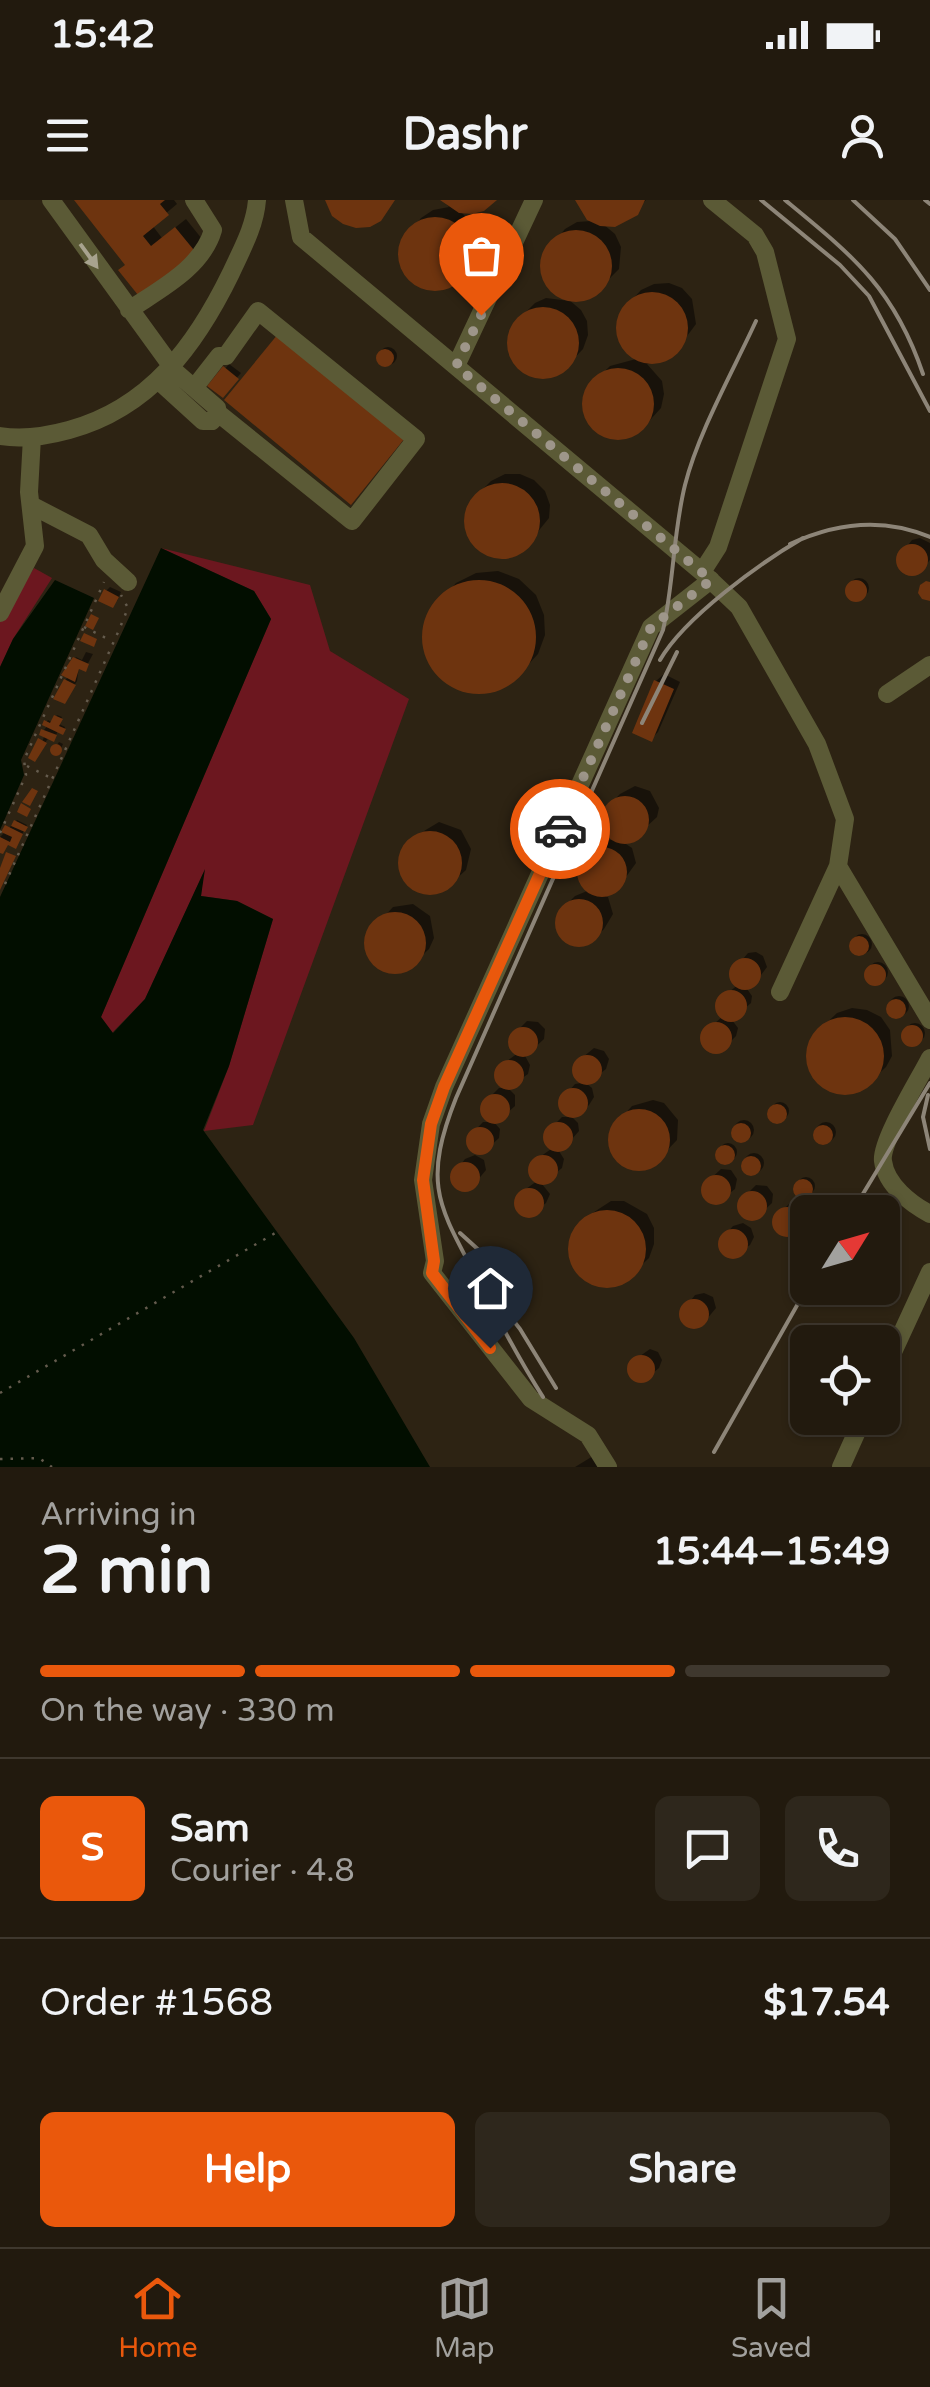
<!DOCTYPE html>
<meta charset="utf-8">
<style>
:root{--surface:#221a0e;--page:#2e271c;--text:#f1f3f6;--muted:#a2a19e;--line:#3f382e;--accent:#ea580c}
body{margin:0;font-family:"Varela Round",sans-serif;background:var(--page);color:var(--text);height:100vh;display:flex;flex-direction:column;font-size:38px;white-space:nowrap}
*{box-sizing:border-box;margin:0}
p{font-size:32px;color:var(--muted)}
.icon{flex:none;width:55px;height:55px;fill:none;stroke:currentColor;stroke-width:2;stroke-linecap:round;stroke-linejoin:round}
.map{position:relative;height:1267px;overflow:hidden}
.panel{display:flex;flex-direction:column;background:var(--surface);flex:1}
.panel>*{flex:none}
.needle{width:65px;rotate:53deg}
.tools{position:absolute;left:790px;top:995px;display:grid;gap:20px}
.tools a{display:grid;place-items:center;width:110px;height:110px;border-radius:15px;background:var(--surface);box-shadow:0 2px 8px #0004,0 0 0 2px var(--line);font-size:50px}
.pin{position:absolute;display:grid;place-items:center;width:85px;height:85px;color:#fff;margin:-102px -42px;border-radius:50% 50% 50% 0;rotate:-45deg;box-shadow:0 0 10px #0007}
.pin .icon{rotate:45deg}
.courier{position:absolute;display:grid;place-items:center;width:100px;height:100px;margin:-50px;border:8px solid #ea580c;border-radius:50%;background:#fff;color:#222;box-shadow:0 2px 12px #0007}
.head em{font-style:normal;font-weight:700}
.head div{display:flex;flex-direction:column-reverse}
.head{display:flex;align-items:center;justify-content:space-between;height:170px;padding:0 40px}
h1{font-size:65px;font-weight:700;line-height:75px}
.bar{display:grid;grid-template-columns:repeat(4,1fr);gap:15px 10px;align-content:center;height:120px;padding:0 40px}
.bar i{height:12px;border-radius:8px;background:var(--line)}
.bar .current{background:var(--accent)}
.bar p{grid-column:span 4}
.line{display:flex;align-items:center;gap:25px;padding:0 40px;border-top:2px solid var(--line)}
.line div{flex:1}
.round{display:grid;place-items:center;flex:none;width:105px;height:105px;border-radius:15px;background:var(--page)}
.button{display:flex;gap:20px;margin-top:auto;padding:20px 40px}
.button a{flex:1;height:115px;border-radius:15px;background:var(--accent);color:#fff;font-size:40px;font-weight:700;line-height:115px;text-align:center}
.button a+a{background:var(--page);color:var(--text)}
.status{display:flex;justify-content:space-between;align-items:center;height:70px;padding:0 50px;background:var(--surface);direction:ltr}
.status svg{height:28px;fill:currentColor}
header{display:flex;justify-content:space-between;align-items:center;height:130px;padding:0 40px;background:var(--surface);font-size:45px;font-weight:700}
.tab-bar{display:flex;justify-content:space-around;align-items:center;height:140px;border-top:2px solid var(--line);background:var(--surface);font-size:28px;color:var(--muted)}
.tab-bar a{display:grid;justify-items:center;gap:5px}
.tab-bar .current{color:var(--accent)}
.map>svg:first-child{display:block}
</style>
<div class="status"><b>15:42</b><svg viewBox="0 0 49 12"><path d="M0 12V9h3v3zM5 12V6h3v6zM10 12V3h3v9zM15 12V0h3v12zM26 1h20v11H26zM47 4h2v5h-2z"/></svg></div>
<header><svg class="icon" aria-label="menu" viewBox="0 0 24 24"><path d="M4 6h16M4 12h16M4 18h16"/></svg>Dashr<svg class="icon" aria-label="person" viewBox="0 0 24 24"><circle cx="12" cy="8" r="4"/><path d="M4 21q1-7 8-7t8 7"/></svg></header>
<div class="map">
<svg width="930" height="1267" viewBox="0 0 930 1267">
<rect width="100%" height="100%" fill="#2d2313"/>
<path fill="#6c171f" d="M161,348L310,385L330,451L409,499L253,925L204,931L229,866L273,719L237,701L201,696L203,674L145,799L112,833L101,817L271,419L254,391Z
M34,368L52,378L13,439L0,467V420Z"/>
<path fill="#020e00" d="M161,348L254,391L271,419L101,817L113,833L145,799L205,669L201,696L237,701L273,719L229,866L203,930L354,1138L430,1267H0V697Z
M55,380L94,398L21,560L24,575L0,630V467L13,439Z"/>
<path fill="#0007" d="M77,0H174L177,4L152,25L162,38L186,19L206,44L196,54L128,64Z
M443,0H491L460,11L477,28L479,52L453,83L429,88L415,82L405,72L400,57L402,43L421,18L433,10L449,7Z
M577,0H646L626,21L603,24L615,34L621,47L619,69L591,97L568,99L581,110L587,121L588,135L583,149L562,171L549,176H535L523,170L514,161L509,149V136L514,124L535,103L546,98L570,101L553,92L545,80L542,66L545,52L565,29L577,22L591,21Z
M669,83L682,88L692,99L696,124L673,155L647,164L662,181L664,194L661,208L641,230L630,237L616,238L603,235L592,226L585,213V199L590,186L610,166L636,159L626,151L619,139L617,126L621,112L641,90L654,84Z
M379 156a9 9 0 1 1 18 0a9 9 0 1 1-18 0Z
M229,164L241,173L222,195L211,185Z
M505,274H520L534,280L545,291L550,305L549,318L523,350L499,357L485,353L474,344L467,331L466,317L470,303L480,292L491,281Z
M920,338L930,343V360L920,371L907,373L901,368L899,356L912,340Z
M498,371L519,379L536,395L544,415L545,435L538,454L514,480L497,490L477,492L455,487L438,474L427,454L424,432L431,411L456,383L476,373Z
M849 388a10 10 0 1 1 20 0a10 10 0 1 1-20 0Z
M110,387L121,392L117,401L106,391Z
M86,452L93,454L86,467L79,466L77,481L66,499L56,498L68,476L66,471L76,457L82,460Z
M664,474L680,482L658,532L651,539L635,532L656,481Z
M57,515L62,517L59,524L65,527L64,531L58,530L55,538L49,537L34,559L45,535L44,530L48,525L45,524L48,520L53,523Z
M59,542L63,544L58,554L52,552Z
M635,586L650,591L659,608L657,617L631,641L620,640L632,648L636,663L618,688L601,694L608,697L613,714L604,729L593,740L577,744L563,737L558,723L564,707L575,696L592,689L585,686L581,668L601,642L615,639L609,635L604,620L610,604L620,594Z
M17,620L27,625L17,644L9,643L0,651V637Z
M439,622L461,630L471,649L466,670L455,680L436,692H424L405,679L402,655L419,634Z
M413,704L430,716L434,738L429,749L409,768L387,771L369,756L368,734L393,707Z
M852 744a10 10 0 1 1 20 0a10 10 0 1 1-20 0Z
M756,752L763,756L767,767L755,783L745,786L752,796L751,803L732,820L738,828L736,836L722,850H710L704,844L705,832L723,816L719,812V800L739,784L733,780L732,772L748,753Z
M868 772a10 10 0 1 1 20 0a10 10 0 1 1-20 0Z
M889 806a10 10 0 1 1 20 0a10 10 0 1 1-20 0Z
M852,808L867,810L881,817L890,830L892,856L886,867L864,888L852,893L838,892L824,887L814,877L809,863V849L814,835L837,813Z
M527,821L538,822L545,829L544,839L528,854H524L530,865L528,874L508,888L515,895V906L498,921L492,920L500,929L499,938L484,952L476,953L469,947L468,938L483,922H490L483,913V904L499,888H504L497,877L499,867L518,853L512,847L511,837Z
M905 833a10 10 0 1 1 20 0a10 10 0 1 1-20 0Z
M594,848L604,851L609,859L606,869L587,884L592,888L594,897L589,905L581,913L571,916L563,910L561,900L575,884L582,883L575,872L577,862Z
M653,900L664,903L678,920L677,940L652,966L630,967L619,961L612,951L610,939L613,927L632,906Z
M771 911a9 9 0 1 1 18 0a9 9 0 1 1-18 0Z
M562,917H572L578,923L579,931L565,947L557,948L564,959L562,968L542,984L550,994L546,1003L530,1015L521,1012L516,1004L519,994L537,981L531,970L534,961L554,947L547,942V932Z
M734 930a10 10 0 1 1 20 0a10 10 0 1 1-20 0Z
M816 932a10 10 0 1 1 20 0a10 10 0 1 1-20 0Z
M719 952a9 9 0 1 1 18 0a9 9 0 1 1-18 0Z
M744 963a10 10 0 1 1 20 0a10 10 0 1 1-20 0Z
M475,955L484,960L486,970L472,987L462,989L455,984L452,976L465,959Z
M721,969L731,970L737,979L735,989L718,1002L709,1001L704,993L705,984Z
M797 986a9 9 0 1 1 18 0a9 9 0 1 1-18 0Z
M756,985L767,986L773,994L772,1003L756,1018L747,1017L740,1011V1001Z
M611,1001H624L647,1014L654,1028V1044L649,1058L626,1080L612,1085L597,1084L584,1078L575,1067L571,1053V1039L588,1016Z
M791,1002H801L808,1009V1018L794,1033L784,1034L776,1028L775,1018Z
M743,1023L751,1028L754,1037L750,1045L733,1057L724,1053L720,1043L726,1034L733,1026Z
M704,1093L713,1097L716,1108L702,1125L691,1127L683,1121L682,1112L695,1095Z
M650,1149L658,1152L662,1160L659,1168L643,1181L634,1178L630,1170L633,1161Z
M598,1253L606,1267H575Z"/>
<path fill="#6e340f" d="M74,0H165L160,4L169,15L143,36L151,46L175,27L198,55L142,100L118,70L125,65Z
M325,0H395L381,21L370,27L356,28L343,24L332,16Z
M440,0H497L484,11L472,14L459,13Z
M575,0H645L638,15L615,27L600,26L587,20Z
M398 54a37 37 0 1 1 74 0a37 37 0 1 1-74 0Z
M540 66a36 36 0 1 1 72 0a36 36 0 1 1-72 0Z
M616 128a36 36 0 1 1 72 0a36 36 0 1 1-72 0Z
M507 143a36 36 0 1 1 72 0a36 36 0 1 1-72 0Z
M278,134L405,238L351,305L224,200Z
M376 158a9 9 0 1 1 18 0a9 9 0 1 1-18 0Z
M223,166L239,179L223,198L207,186Z
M582 204a36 36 0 1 1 72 0a36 36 0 1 1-72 0Z
M464 321a38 38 0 1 1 76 0a38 38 0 1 1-76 0Z
M896 360a16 16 0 1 1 32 0a16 16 0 1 1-32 0Z
M845 391a11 11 0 1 1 22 0a11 11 0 1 1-22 0Z
M422 437a57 57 0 1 1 114 0a57 57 0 1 1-114 0Z
M926,381L930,382V401L922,399L918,393L920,385Z
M104,389L119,397L113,408L98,401Z
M91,414L99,418L93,430L85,426Z
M84,433L97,439L94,447L80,441Z
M73,457L89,464L86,472L79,469L75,482L61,475Z
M64,479L76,485L65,504L53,499Z
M654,480L674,489L652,542L632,533Z
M54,515L63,519L59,526L66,529L63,535L42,525L44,520L50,523Z
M41,529L57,535L54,542L39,535Z
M38,538L47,543L35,562L28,558Z
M50 550a6 6 0 1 1 12 0a6 6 0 1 1-12 0Z
M32,588L38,591L30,606L22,602Z
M601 620a24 24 0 1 1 48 0a24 24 0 1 1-48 0Z
M21,603L31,609L27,617L17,612Z
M14,620L28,627L25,632L11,626Z
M5,625L23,634L16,649L8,645L3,654L0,653V637L10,642L12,637L1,632Z
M398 663a32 32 0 1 1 64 0a32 32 0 1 1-64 0Z
M577 672a25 25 0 1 1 50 0a25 25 0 1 1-50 0Z
M6,652L16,656L0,690V668Z
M555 723a24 24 0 1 1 48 0a24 24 0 1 1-48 0Z
M364 743a31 31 0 1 1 62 0a31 31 0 1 1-62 0Z
M849 746a10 10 0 1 1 20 0a10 10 0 1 1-20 0Z
M729 774a16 16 0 1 1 32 0a16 16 0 1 1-32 0Z
M864 775a11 11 0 1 1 22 0a11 11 0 1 1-22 0Z
M715 806a16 16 0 1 1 32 0a16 16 0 1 1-32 0Z
M886 809a10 10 0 1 1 20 0a10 10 0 1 1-20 0Z
M806 856a39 39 0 1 1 78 0a39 39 0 1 1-78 0Z
M700 838a16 16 0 1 1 32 0a16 16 0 1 1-32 0Z
M901 836a11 11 0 1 1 22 0a11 11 0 1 1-22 0Z
M508 842a15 15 0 1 1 30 0a15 15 0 1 1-30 0Z
M572 870a15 15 0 1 1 30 0a15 15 0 1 1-30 0Z
M494 875a15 15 0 1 1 30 0a15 15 0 1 1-30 0Z
M558 903a15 15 0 1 1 30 0a15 15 0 1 1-30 0Z
M480 909a15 15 0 1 1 30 0a15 15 0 1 1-30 0Z
M767 914a10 10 0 1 1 20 0a10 10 0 1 1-20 0Z
M608 940a31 31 0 1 1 62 0a31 31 0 1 1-62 0Z
M543 937a15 15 0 1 1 30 0a15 15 0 1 1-30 0Z
M731 933a10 10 0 1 1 20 0a10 10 0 1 1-20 0Z
M813 935a10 10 0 1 1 20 0a10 10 0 1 1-20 0Z
M466 941a14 14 0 1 1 28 0a14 14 0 1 1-28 0Z
M715 955a10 10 0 1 1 20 0a10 10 0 1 1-20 0Z
M528 970a15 15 0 1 1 30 0a15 15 0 1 1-30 0Z
M741 966a10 10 0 1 1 20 0a10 10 0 1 1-20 0Z
M450 977a15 15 0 1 1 30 0a15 15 0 1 1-30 0Z
M701 990a15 15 0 1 1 30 0a15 15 0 1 1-30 0Z
M793 989a10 10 0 1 1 20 0a10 10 0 1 1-20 0Z
M514 1003a15 15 0 1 1 30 0a15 15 0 1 1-30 0Z
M737 1006a15 15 0 1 1 30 0a15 15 0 1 1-30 0Z
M772 1022a15 15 0 1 1 30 0a15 15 0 1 1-30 0Z
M568 1049a39 39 0 1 1 78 0a39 39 0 1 1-78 0Z
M718 1044a15 15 0 1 1 30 0a15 15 0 1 1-30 0Z
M679 1114a15 15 0 1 1 30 0a15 15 0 1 1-30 0Z
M627 1169a14 14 0 1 1 28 0a14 14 0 1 1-28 0Z"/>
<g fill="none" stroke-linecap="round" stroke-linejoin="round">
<path stroke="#645b4d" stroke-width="2.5" stroke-dasharray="2.5 8" stroke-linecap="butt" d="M84,427L112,441
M27,566L51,578
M0,633L26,575L24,560L104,382
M5,684L119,430L128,408L121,395
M0,1193L277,1032
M0,1259L39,1258L52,1267"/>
<path stroke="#5b5a36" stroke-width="18" d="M51,0L172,167
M294,0L301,37L702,372L739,407L817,544L845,619L838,666L930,820
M129,110C160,89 202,68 213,30L194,0
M456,166L534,0
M158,180L203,221H212L218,213L217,208L171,168
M194,188L219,156H226L258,111L416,239L352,321L218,213
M0,236C23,240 47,236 69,230C150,208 196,145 231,73C242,49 255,26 257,0
M31,305L89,335L104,360L128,382
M702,372L718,347L787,139L765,52L755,35L712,0
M0,413L35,346L29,292L32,237
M887,494L930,465
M780,792L838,666
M930,858C920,878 880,942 883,961C886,985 911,1004 930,1014
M882,1176L930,1072
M608,1267L588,1235L531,1199L432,1073L435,1061L423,980L431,924L444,887L651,427L711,380
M841,1267L863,1218"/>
<path stroke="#8d8578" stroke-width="4" d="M761,0L840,65L869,96L930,211
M785,0C853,56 894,88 923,174
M853,0L895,39L930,90
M925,0L930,4
M790,344C835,323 883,317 930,337
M660,460C685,417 760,363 803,338
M642,523L677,452
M928,895L923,917L930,949
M852,1012L930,883
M460,1033L503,1072
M501,1105L520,1129L556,1188
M543,1197C520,1161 501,1125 482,1088C441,1008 420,989 456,898L663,430C674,382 673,333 685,285C698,233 733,171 756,121
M714,1252L808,1086"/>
</g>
<defs><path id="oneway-solid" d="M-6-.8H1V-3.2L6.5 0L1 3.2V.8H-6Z" transform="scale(2.5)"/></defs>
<use fill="#a8a38f" href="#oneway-solid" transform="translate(89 56) rotate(54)"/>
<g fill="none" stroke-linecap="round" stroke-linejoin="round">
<path stroke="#9e968a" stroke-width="10" stroke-dasharray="0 18" d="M481,115L456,166L711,380L651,427L560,629"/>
<path stroke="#ea580c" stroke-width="12" d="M490,1148L432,1073L434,1061L423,980L431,924L444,887L560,629"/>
</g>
</svg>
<div class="tools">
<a><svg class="needle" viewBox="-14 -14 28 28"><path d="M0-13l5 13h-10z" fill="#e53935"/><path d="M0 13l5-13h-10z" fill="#a2a19e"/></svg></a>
<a><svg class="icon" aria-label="locate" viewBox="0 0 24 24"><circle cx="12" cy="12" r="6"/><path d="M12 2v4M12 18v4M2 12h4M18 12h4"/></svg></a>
</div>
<div class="pin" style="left:481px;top:115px;background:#ea580c"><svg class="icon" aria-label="bag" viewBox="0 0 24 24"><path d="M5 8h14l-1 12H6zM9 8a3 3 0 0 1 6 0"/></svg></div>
<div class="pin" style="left:490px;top:1148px;background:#1f2937"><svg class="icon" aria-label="home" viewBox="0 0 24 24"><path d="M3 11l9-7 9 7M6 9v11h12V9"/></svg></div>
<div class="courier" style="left:560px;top:629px"><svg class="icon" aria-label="car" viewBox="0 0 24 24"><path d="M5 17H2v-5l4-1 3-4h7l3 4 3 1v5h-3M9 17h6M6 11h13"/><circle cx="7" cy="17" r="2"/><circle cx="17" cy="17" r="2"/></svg></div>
</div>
<section class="panel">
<div class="head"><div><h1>2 min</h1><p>Arriving in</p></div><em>15:44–15:49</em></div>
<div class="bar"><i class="current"></i><i class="current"></i><i class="current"></i><i></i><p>On the way · 330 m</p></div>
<div class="line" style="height:180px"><b class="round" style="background:var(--accent);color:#fff">S</b><div><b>Sam</b><p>Courier · 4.8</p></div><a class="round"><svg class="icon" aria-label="chat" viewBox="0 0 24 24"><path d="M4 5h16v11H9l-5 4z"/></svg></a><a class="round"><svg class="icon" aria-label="phone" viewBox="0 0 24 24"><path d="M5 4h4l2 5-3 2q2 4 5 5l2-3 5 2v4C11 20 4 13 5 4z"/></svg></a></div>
<div class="line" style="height:130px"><div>Order #1568</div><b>$17.54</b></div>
<div class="button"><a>Help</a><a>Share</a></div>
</section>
<nav class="tab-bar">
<a class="current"><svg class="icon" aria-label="home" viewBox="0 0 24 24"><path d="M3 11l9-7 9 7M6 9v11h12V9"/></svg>Home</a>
<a><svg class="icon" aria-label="map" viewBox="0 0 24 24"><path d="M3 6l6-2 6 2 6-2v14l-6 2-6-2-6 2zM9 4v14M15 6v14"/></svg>Map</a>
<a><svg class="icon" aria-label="saved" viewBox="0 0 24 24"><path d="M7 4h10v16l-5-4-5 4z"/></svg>Saved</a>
</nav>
